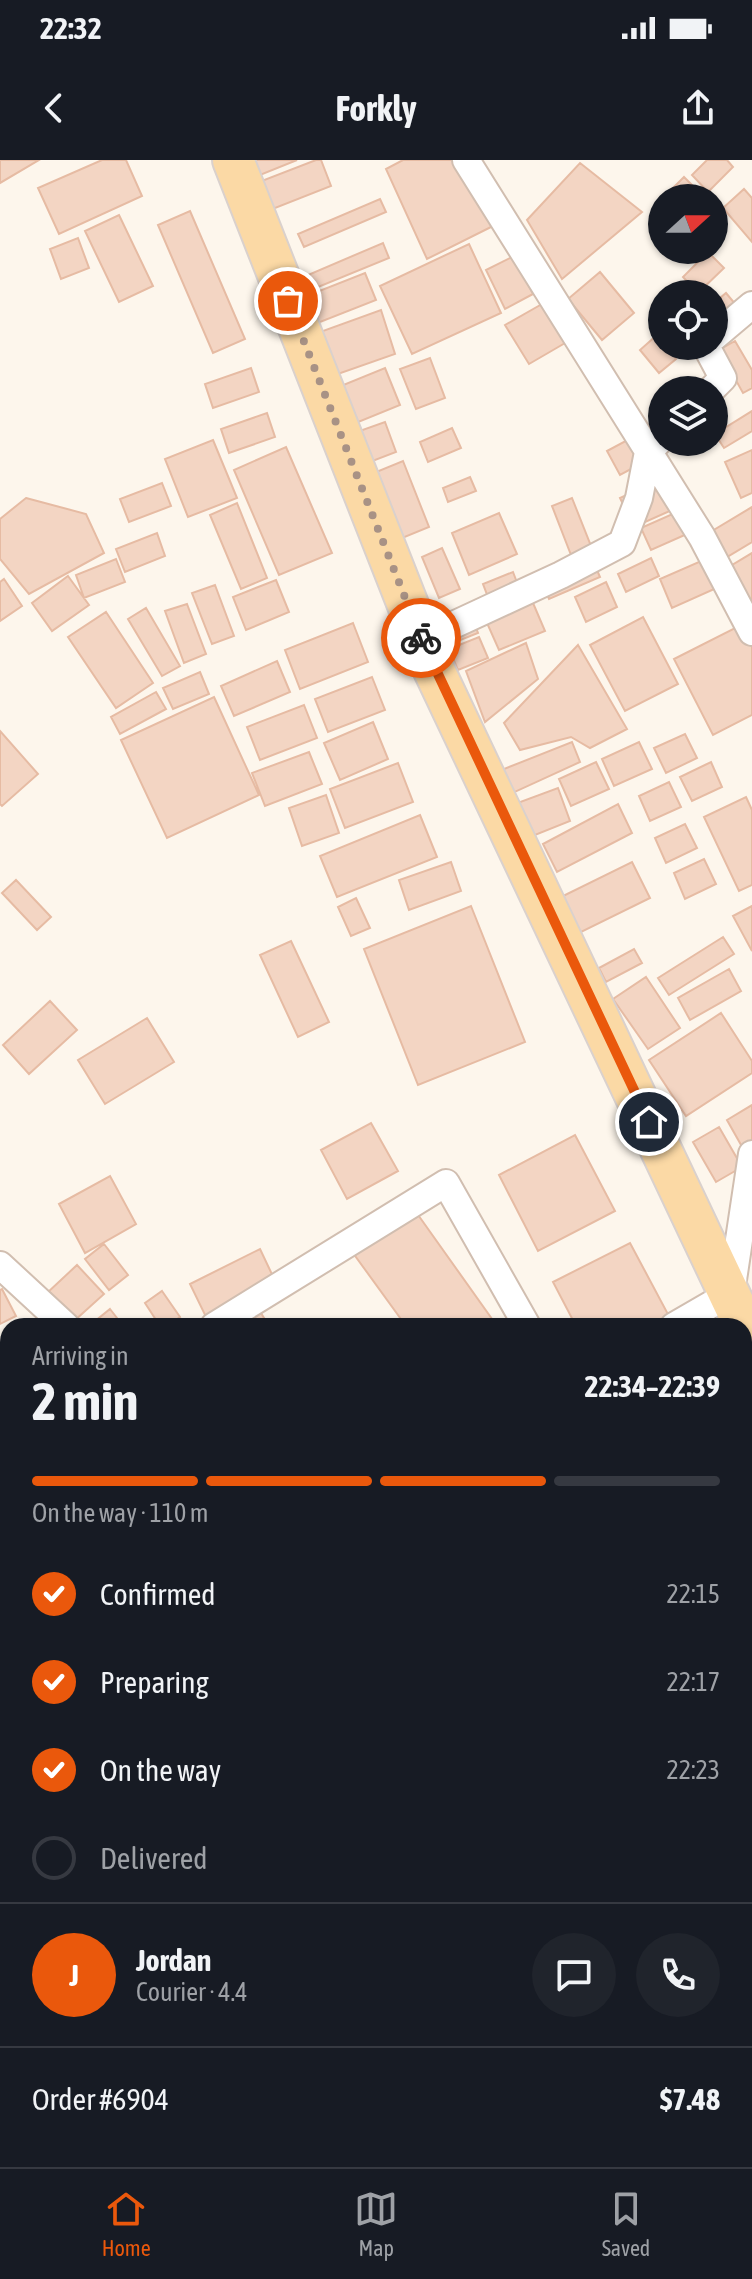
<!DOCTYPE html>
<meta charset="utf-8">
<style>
:root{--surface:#171b24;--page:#20242c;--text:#f1f3f6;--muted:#9ea1a6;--line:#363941;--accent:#ea580c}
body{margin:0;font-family:"Asap Condensed",sans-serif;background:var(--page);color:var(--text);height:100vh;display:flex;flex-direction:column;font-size:30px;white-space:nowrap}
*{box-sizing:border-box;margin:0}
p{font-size:26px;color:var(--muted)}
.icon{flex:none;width:44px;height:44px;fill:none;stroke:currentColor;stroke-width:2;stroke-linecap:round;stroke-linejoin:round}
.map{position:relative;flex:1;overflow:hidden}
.drawer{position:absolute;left:0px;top:1158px;width:752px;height:850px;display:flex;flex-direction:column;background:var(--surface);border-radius:24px 24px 0 0;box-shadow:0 2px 6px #0004}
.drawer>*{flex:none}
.needle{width:52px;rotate:69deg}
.controls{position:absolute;left:648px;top:24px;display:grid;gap:16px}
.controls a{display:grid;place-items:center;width:80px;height:80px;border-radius:50%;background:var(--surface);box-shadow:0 2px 6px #0004;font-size:40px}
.pin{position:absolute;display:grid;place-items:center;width:68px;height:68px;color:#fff;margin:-34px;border:4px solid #fff;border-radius:50%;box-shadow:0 2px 8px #0007}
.courier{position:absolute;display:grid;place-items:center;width:80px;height:80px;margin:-40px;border:6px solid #ea580c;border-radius:50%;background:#fff;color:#222;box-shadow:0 2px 10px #0007}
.head em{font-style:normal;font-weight:700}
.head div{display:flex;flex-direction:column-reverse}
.head{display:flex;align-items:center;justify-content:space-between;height:136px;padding:0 32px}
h1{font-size:52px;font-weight:700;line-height:60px}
.bar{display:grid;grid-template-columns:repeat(4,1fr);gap:12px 8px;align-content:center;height:96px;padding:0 32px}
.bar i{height:10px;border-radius:6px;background:var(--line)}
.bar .active{background:var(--accent)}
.bar p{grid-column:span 4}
.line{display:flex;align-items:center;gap:20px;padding:0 32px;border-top:2px solid var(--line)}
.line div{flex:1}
.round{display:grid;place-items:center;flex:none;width:84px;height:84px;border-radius:42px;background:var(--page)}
ol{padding:0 32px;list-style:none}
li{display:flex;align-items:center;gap:24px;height:88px}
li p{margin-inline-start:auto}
li .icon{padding:8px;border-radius:50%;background:var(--accent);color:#fff;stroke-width:4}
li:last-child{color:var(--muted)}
li i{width:44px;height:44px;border:4px solid var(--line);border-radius:50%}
.status{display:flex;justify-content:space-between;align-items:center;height:56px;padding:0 40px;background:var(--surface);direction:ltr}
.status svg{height:22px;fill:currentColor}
header{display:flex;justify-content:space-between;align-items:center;height:104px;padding:0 32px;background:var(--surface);font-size:36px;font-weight:700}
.tabs{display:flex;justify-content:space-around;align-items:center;height:112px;border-top:2px solid var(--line);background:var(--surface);font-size:22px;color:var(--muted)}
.tabs a{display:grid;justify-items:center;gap:4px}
.tabs .active{color:var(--accent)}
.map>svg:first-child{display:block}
</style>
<div class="status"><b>22:32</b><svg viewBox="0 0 49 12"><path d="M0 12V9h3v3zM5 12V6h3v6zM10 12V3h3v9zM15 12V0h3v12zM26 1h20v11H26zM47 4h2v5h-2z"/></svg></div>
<header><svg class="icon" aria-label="back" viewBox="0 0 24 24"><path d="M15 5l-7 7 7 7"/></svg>Forkly<svg class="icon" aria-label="share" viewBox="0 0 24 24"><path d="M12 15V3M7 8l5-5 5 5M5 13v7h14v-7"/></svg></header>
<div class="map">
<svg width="752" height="2007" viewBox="0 0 752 2007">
<rect width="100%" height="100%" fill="#fdf6ec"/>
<path fill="#f3d5c3" stroke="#e6bba3" stroke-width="2" d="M0,0H39L0,23Z
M102,0H126L142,36L59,74L38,28Z
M254,0H297L260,15Z
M316,0H321L331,26L270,50L259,22Z
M403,0H456L497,64L427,99L386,9Z
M707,0H727L733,7L708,32L692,15Z
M580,3L642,52L562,119L527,60Z
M684,17L700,33L695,38H663Z
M744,29L752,38V82L723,48Z
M380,39L386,52L304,87L298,74Z
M190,51L245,179L213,193L158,65Z
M119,55L153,126L119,142L85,71Z
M662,65V85L652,76Z
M78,78L89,108L61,119L50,89Z
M383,83L389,98L306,132L301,118Z
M469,84L501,153L412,194L380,126Z
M668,90H687L678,100Z
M708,92L724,108L698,133L683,117Z
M514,96L533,134L505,149L486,110Z
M600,112L634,153L602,180L568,139Z
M365,113L376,140L315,164L304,137Z
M726,133L736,145L725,155L714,143Z
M549,140L572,179L529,204L505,165Z
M381,150L395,194L335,215L320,172Z
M657,175L662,186H666L676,199L659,213L640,190Z
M735,181L752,210V228L743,233L719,190Z
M430,198L445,238L416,249L400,209Z
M251,208L259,232L213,248L205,224Z
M385,208L400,245L346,267L331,230Z
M752,251V271L724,288L715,274Z
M267,253L275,277L229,293L221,269Z
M385,262L396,292L362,305L351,274Z
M452,268L461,288L428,302L420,282Z
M633,277L646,301L620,315L607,291Z
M213,280L237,338L188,357L165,299Z
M286,287L332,393L279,415L234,310Z
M752,290V333L741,338L725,302Z
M403,301L429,367L390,383L364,317Z
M470,317L476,331L448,342L443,328Z
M659,320L672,350L634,367L620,338Z
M162,323L171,346L129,362L120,339Z
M26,338L86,354L104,393L29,434L0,399V359Z
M572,338L591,386L571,395L552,346Z
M237,343L267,418L241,429L210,355Z
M752,347V382L722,400L707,374Z
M677,352L687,374L651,390L641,368Z
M499,353L517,394L469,415L452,373Z
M157,373L165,396L125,412L116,389Z
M442,388L460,429L439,438L422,397Z
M752,393V442L748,444L727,408Z
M590,394L600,417L549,439L539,416Z
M651,398L659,416L626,432L618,414Z
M708,398L721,426L672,448L660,419Z
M116,399L125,422L84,438L76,415Z
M513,412L521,433L491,445L483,424Z
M68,416L89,445L52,471L32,443Z
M4,419L22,446L0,461V422Z
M276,420L289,452L246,470L233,437Z
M606,422L617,447L586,462L575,437Z
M215,425L234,476L212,484L192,433Z
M533,443L545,471L499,490L487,463Z
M187,444L206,494L184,503L165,451Z
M146,448L180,506L162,516L128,459Z
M106,452L153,523L116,548L68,477Z
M470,452L478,473L448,485L440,464Z
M643,457L678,524L625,551L590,485Z
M353,463L368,502L300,529L285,490Z
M741,465L752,486V555L713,575L674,499Z
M479,477L488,498L458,510L449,489Z
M526,483L538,519L485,562L466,511Z
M578,485L627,569L590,588L571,577L520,590L504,563Z
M277,501L290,532L234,556L221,526Z
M200,512L209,534L173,549L163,528Z
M372,517L385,550L328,572L315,539Z
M156,532L166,549L120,574L111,557Z
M214,537L259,635L167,678L121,580Z
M304,545L317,578L260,600L247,567Z
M373,562L388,599L340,620L324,583Z
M0,571L38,614L2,646L0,644Z
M685,574L697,598L666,613L654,588Z
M572,582L580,602L508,635L499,611Z
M639,582L652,609L614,626L602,599Z
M309,592L322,624L265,646L252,613Z
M596,602L609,629L571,646L559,619Z
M711,602L722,627L692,641L680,617Z
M398,603L413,642L345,668L330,629Z
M669,622L681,647L650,661L639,636Z
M558,628L570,661L525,679L512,645Z
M326,635L339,673L302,686L289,648Z
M746,637L752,650V725L739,731L704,657Z
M618,644L632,673L557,712L543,684Z
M420,655L437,697L337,737L320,696Z
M685,664L697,688L666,703L655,678Z
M704,699L716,724L685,739L674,713Z
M451,702L461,731L409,750L399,720Z
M632,702L650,738L577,774L559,738Z
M16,720L51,757L37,770L2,733Z
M356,738L370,768L351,776L338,747Z
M471,746L525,882L418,925L364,789Z
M752,746V791L733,756Z
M723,777L734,794L669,835L658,818Z
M291,781L329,862L298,877L260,795Z
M634,789L642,803L606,822L599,808Z
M729,809L741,831L690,860L678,838Z
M646,817L680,868L648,889L613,839Z
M50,841L77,870L29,914L3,885Z
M721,853L752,901V913L686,956L649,900Z
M147,858L174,902L105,944L78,900Z
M752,945V997L749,999L727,960Z
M371,963L398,1011L347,1039L321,990Z
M719,967L742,1007L716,1022L693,982Z
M575,975L615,1051L538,1091L499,1015Z
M110,1016L136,1064L85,1093L59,1044Z
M416,1052L497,1166H406L353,1093Z
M630,1083L670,1158L655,1166H576L553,1122Z
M104,1084L128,1115L109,1130L85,1099Z
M260,1089L278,1127L208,1161L190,1124Z
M77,1105L104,1134L74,1161L47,1133Z
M2,1129L16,1156L0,1164V1130Z
M162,1131L180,1157L167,1166H160L145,1143Z
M256,1145L269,1166H222Z
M110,1149L117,1158L107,1166H89Z
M744,1391L752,1400V1412L744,1419Z
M8,1404V1436L0,1425V1409Z
M751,1416L752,1483L744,1490V1422Z
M752,1489V1617L744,1624V1496Z
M0,1513L8,1522V1532L0,1539Z
M8,1540V1575L0,1565V1547Z
M5,1594L8,1598V1645L0,1634V1598Z
M752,1708V1773L744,1765V1716Z
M0,1761L8,1764V1793L0,1790Z
M0,1800L8,1803V1832L0,1829Z
M0,1966H8V2000L43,2002L0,2000Z"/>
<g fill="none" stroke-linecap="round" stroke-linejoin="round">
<g stroke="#d1beb0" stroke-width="30">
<path id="street" d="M466,0L702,377L752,472
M714,177L752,145
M706,186L723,218L711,230
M421,480L561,415L622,383L639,338L648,292L662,278
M0,1105L66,1166
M214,1166L446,1023L527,1166
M674,1166L731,1133L752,994
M0,1789L8,1791
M744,1890L752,1882
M622,2007L630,2000"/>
</g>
<g stroke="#dad1cd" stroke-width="44">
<path id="primary" d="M233,0L432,506L752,1182"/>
</g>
<use href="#street" stroke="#fff" stroke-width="26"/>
<use href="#primary" stroke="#fbd9a5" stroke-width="40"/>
</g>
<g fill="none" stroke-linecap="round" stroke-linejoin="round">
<path stroke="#a89285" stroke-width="8" stroke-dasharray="0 14.4" d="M288,141L421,478"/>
<path stroke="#ea580c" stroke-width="10" d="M421,478L649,962"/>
</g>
</svg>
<div class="controls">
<a><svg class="needle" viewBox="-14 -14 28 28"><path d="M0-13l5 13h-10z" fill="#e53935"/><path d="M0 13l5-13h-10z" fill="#9ea1a6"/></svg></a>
<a><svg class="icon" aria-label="locate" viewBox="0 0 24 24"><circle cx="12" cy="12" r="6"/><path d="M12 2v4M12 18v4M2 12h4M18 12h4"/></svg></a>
<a><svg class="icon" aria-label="layers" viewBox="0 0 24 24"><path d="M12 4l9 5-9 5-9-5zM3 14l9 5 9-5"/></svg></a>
</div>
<div class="pin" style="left:288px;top:141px;background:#ea580c"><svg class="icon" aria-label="bag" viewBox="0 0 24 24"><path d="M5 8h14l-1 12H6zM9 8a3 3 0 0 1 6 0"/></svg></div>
<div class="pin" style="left:649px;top:962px;background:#1f2937"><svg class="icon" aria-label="home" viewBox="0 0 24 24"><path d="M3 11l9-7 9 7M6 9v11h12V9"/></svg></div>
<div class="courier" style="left:421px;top:478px"><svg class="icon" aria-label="bike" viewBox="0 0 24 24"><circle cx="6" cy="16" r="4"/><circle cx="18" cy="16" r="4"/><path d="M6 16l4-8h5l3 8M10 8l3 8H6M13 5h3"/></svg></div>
<section class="drawer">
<div class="head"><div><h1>2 min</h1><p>Arriving in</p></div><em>22:34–22:39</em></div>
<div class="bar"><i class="active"></i><i class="active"></i><i class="active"></i><i></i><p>On the way · 110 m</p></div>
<ol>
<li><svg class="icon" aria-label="check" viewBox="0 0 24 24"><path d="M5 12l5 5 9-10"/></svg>Confirmed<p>22:15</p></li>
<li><svg class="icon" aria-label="check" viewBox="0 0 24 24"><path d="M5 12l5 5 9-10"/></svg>Preparing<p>22:17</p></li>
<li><svg class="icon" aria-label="check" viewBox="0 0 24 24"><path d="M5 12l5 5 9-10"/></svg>On the way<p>22:23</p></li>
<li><i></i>Delivered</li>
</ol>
<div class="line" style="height:144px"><b class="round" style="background:var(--accent);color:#fff">J</b><div><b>Jordan</b><p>Courier · 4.4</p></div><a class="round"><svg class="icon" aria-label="chat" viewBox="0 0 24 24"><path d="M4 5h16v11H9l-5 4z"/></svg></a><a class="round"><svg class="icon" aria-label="phone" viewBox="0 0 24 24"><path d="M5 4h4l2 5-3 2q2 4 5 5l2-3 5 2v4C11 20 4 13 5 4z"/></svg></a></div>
<div class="line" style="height:104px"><div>Order #6904</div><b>$7.48</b></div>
</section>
</div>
<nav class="tabs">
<a class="active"><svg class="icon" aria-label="home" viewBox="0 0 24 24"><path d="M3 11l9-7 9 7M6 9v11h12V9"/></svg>Home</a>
<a><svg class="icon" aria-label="map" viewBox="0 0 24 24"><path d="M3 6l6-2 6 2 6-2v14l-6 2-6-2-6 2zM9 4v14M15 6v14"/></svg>Map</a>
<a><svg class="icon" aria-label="saved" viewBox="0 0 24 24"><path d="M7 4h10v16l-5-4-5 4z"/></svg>Saved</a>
</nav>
